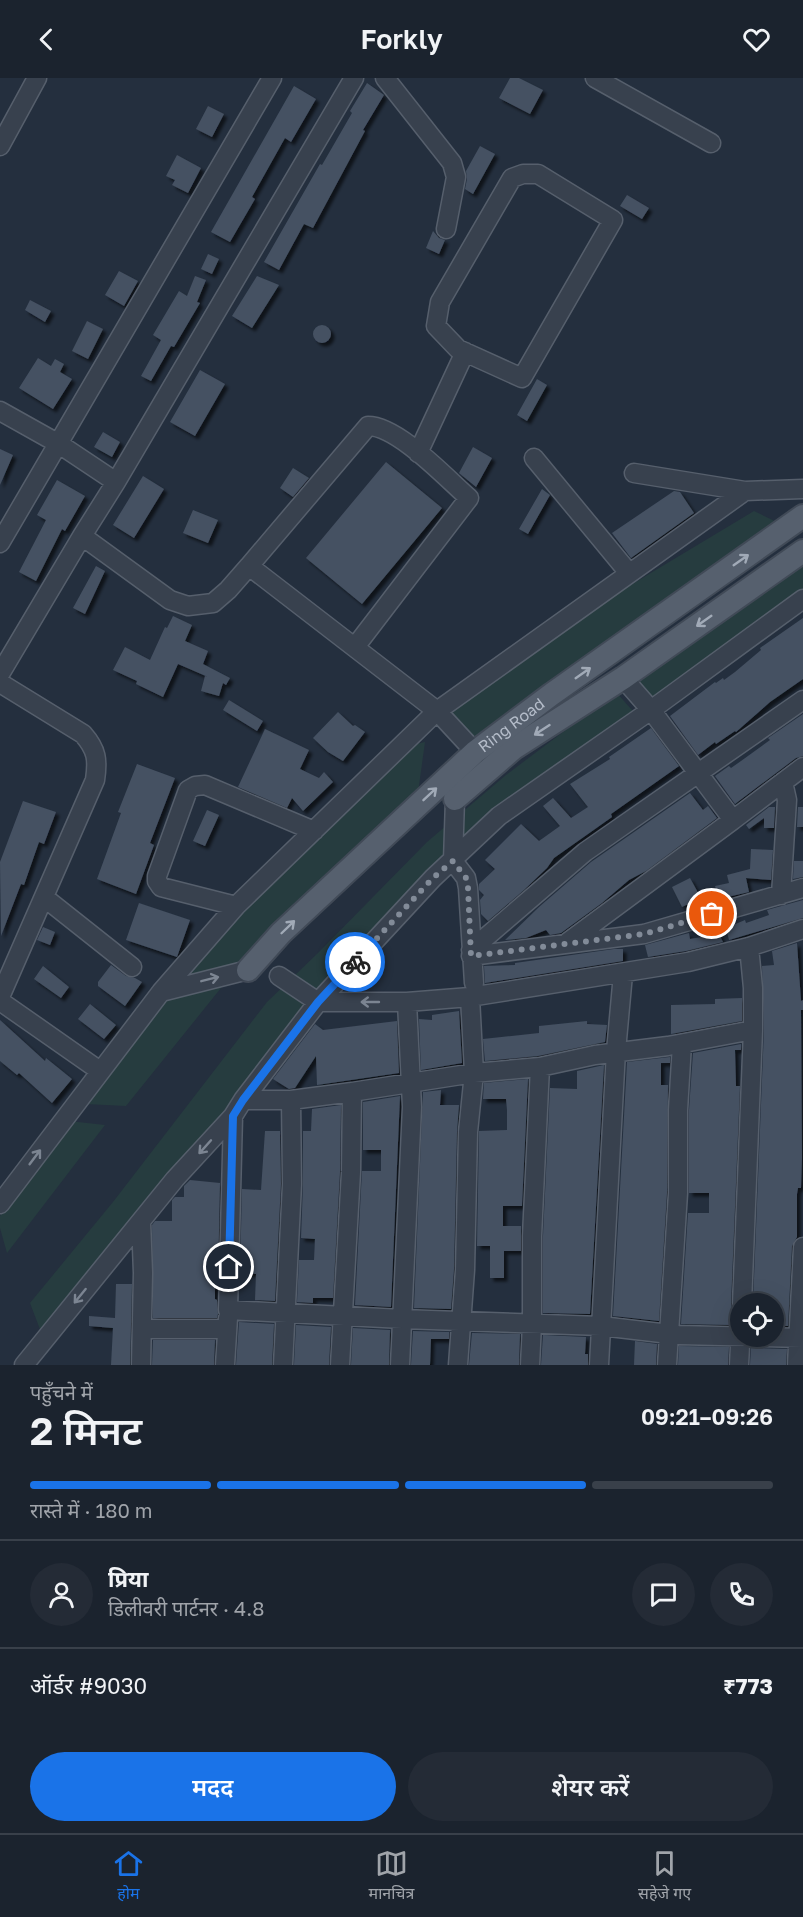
<!DOCTYPE html>
<html lang="hi">
<meta charset="utf-8">
<style>
:root{--surface:#1b232e;--page:#242b36;--text:#f1f3f6;--muted:#a0a4aa;--line:#39404a;--accent:#1a73e8}
body{margin:0;font-family:"Golos Text","Noto Sans Devanagari",sans-serif;background:var(--page);color:var(--text);height:100vh;display:flex;flex-direction:column;font-size:22px;white-space:nowrap}
*{box-sizing:border-box;margin:0}
p{font-size:20px;color:var(--muted)}
.icon{flex:none;width:33px;height:33px;fill:none;stroke:currentColor;stroke-width:2;stroke-linecap:round;stroke-linejoin:round}
.map{position:relative;height:1287px;overflow:hidden}
.sheet{display:flex;flex-direction:column;background:var(--surface);flex:1}
.sheet>*{flex:none}
.buttons{position:absolute;left:730px;top:1215px;display:grid;gap:12px}
.buttons a{display:grid;place-items:center;width:54px;height:54px;border-radius:50%;background:var(--surface);box-shadow:0 6px 24px #0002,0 0 0 2px var(--line);font-size:30px}
.pin{position:absolute;display:grid;place-items:center;width:51px;height:51px;color:#fff;margin:-26px;border:3px solid #fff;border-radius:50%;box-shadow:0 2px 6px #0007}
.courier{position:absolute;display:grid;place-items:center;width:60px;height:60px;margin:-30px;border:4px solid #1a73e8;border-radius:50%;background:#fff;color:#222;box-shadow:0 2px 8px #0007}
.head em{font-style:normal;font-weight:600}
.head div{display:flex;flex-direction:column-reverse}
.head{display:flex;align-items:center;justify-content:space-between;height:102px;padding:0 30px}
h1{font-size:39px;font-weight:600;line-height:45px}
.bar{display:grid;grid-template-columns:repeat(4,1fr);gap:9px 6px;align-content:center;height:72px;padding:0 30px}
.bar i{height:8px;border-radius:4px;background:var(--line)}
.bar .active{background:var(--accent)}
.bar p{grid-column:span 4}
.line{display:flex;align-items:center;gap:15px;padding:0 30px;border-top:2px solid var(--line)}
.line div{flex:1}
.round{display:grid;place-items:center;flex:none;width:63px;height:63px;border-radius:32px;background:var(--page)}
.button{display:flex;gap:12px;margin-top:auto;padding:12px 30px}
.button a{flex:1;height:69px;border-radius:36px;background:var(--accent);color:#fff;font-size:24px;font-weight:600;line-height:69px;text-align:center}
.button a+a{background:var(--page);color:var(--text)}
header{display:flex;justify-content:space-between;align-items:center;height:78px;padding:0 30px;background:var(--surface);font-size:27px;font-weight:600}
.dock{display:flex;justify-content:space-around;align-items:center;height:84px;border-top:2px solid var(--line);background:var(--surface);font-size:16px;color:var(--muted)}
.dock a{display:grid;justify-items:center;gap:3px}
.dock .active{color:var(--accent)}
.map>svg:first-child{display:block}
</style>
<header><svg class="icon" aria-label="back" viewBox="0 0 24 24"><path d="M15 5l-7 7 7 7"/></svg>Forkly<svg class="icon" aria-label="heart" viewBox="0 0 24 24"><path d="M12 20l-8-8c-3-5 5-10 8-4 3-6 11-1 8 4z"/></svg></header>
<div class="map">
<svg width="803" height="1287" viewBox="0 0 803 1287">
<defs>
<filter id="shadow"><feDropShadow dx="3.5" dy="3.5" stdDeviation="1.5" flood-color="#0009"/></filter>
</defs>
<rect width="100%" height="100%" fill="#242f3e"/>
<path fill="#263c3f" d="M754,433L787,449L475,674L437,633L516,576Z
M803,473V521L651,632L623,600Z
M616,614L639,640L499,738L318,924L44,1262L30,1225L113,1124L267,924L318,875L427,764L506,697Z
M425,664L418,715L254,869L126,1028L85,1026L197,868L399,670Z
M69,1043L105,1047L7,1175L0,1150V1138Z"/>
<path fill="#455162" filter="url(#shadow)" d="M510,0H519L543,12L530,36L499,20Z
M367,5L384,17L363,52L365,53L313,150L304,146L279,192L264,184L320,86L322,87L352,35L350,33Z
M294,8L316,21L291,64L285,60L252,119L255,121L230,164L211,154Z
M208,28L224,36L212,59L196,51Z
M480,68L495,76L473,116L465,111L467,101L466,93Z
M177,77L201,90L188,115L172,107L175,102L166,98Z
M627,117L649,130L642,141L620,128Z
M433,153L439,160L445,162L439,176L426,170Z
M208,176L219,181L212,196L201,191Z
M119,193L138,203L124,228L105,217Z
M195,198L206,202L197,224L200,225L174,269L171,268L151,303L141,298L161,262L153,257L179,213L187,218Z
M257,198L279,207L252,250L232,238Z
M30,222L51,233L45,244L25,232Z
M87,243L103,251L88,281L72,273Z
M313 256a9 9 0 1 1 18 0a9 9 0 1 1-18 0Z
M38,280L51,288L55,281L64,286L60,294L72,301L53,331L19,310Z
M200,292L225,306L195,358L170,344Z
M537,301L547,307L527,343L517,337Z
M103,354L120,364L112,379L94,369Z
M473,369L492,380L476,409L459,395Z
M0,371L13,377L0,407Z
M386,384L442,430L362,526L306,480Z
M293,390L309,400L293,419L280,410Z
M143,398L164,411L134,460L113,447Z
M57,402L85,418L65,453L62,451L36,503L19,494L46,442L37,437Z
M542,411L550,417L528,456L519,451Z
M674,413L680,414L694,435L631,480L612,455Z
M193,432L218,442L208,465L183,455Z
M96,488L105,493L85,536L73,530Z
M173,538L192,547L185,563L208,573L203,586L230,600L226,607L223,605L219,618L201,613L205,598L208,599L178,586L163,619L136,606L137,603L113,592L125,569L150,582L165,549L167,550Z
M803,540V601L770,624L736,654L735,653L716,666L715,664L698,677L670,638L715,604L716,605L723,600L724,602L735,594L761,572L760,570Z
M229,622L263,643L257,653L223,632Z
M338,634L353,648L355,647L365,654L343,683L328,674L313,660Z
M803,636V678L796,680L735,726L715,698L729,688L731,690L741,683L770,662L768,660Z
M651,650L679,688L611,736L612,739L554,780L547,790L524,812L488,843L481,836L480,822L484,817L479,812V806L495,791L485,782L521,746L539,763L560,748L543,728L553,720L571,740L588,729L570,706L610,681L609,679Z
M265,651L309,672L300,691L319,700L324,694L333,704L303,733L292,720L287,730L238,709Z
M137,686L175,700L150,765L154,767L136,816L97,801L121,735L118,734Z
M690,715L703,732L708,728L717,740L646,793L629,802L602,825L561,855L550,857L546,852L526,860L505,862L539,829L591,784Z
M23,723L56,734L44,766L39,764L24,807L21,806L1,858L0,784Z
M769,729H775L774,750H764V740L749,751L746,747Z
M798,729H803V749H797Z
M207,732L219,737L205,768L193,763Z
M751,771L773,772L771,802L746,800L749,814L719,821L715,808L729,805L727,797L750,791Z
M794,783H803V799L793,801Z
M690,800L701,820L682,829L672,809Z
M803,822V840L729,862L726,850L745,842L746,845L769,837L767,832Z
M139,825L190,842L177,879L126,862Z
M43,849L55,854L50,867L37,862Z
M689,855L690,861L719,856L723,864L686,873L648,879L645,867Z
M797,865L801,923L803,922V932H801L802,1080L801,1110H798L797,1116V1159L792,1168L788,1248H774V1226H753L764,952L762,888L774,887L772,873Z
M614,871H623V883L485,905L484,888L515,887V885Z
M111,887L126,898L135,900L142,904L125,928L98,908V904Z
M43,888L69,909L61,920L34,901Z
M742,920V943L671,956V927L715,926V921Z
M90,926L116,947L104,961L78,941Z
M459,933L462,985L421,992L419,941L432,942V937Z
M0,942L45,983L46,980L72,1001L52,1025L19,995L17,997L0,983Z
M397,943L399,995L317,1007L316,978L295,1010L289,1011L273,1001L315,946L323,952Z
M587,943V946L607,947L605,964L538,978L485,983L483,961L539,955V948Z
M741,966V972H735L736,1008H740L731,1226L734,1239L730,1247L681,1246L688,1135H709V1115H689V1032L693,975Z
M670,979V985H661V1007H668L667,1115L659,1243L613,1238L627,984Z
M604,987L590,1236L543,1235V1158L550,1010L577,1011V993Z
M528,1001L522,1128H503V1148H521V1173H504V1200H490V1168H477L479,1055V1053L507,1052V1032L506,1021H483L484,1005Z
M441,1012L440,1027H459L457,1054L454,1191L451,1231L414,1230L423,1014Z
M400,1018L391,1229L355,1227L362,1093H381V1072H363V1024Z
M341,1027L340,1094L333,1220H313V1225L297,1224L299,1182H314L315,1161L301,1160L303,1106V1053H311L312,1031Z
M265,1053H280L281,1106L275,1223L255,1222L256,1196L240,1195L242,1111L261,1112Z
M190,1102L220,1105L218,1201H215V1221L217,1222L218,1236L217,1240H153L152,1147L155,1143H172V1122L175,1119H184V1108Z
M116,1206H132L130,1287H111L113,1250L89,1248V1238L115,1240Z
M239,1244L274,1246L272,1287H236Z
M296,1247L331,1249L329,1287H294Z
M353,1250L390,1252L389,1287H351Z
M413,1253L449,1254V1261H431L430,1287H411Z
M472,1255L520,1256L519,1287H469Z
M543,1257L586,1259L585,1276H588V1287H541Z
M153,1262H215L214,1287H152Z
M635,1263L657,1266L656,1287H634Z
M679,1268L729,1269L728,1287H678Z
M751,1270L787,1271L786,1287H750Z"/>
<g fill="none" stroke-linecap="round" stroke-linejoin="round">
<g stroke="#565f6c" stroke-width="21">
<path id="minor" d="M385,0L452,85L456,99L446,151
M595,0L711,65
M0,68L37,0
M523,96H538L613,142L522,300L458,271L436,248L440,224L512,100Z
M0,333L59,366L116,404
M418,375L465,274
M534,380L629,495
M634,395L745,413
M0,465L272,0
M249,488L228,512L213,525L188,528L170,522L82,458L116,404L354,0
M0,596L82,458
M623,600L651,632L733,742L803,689
M0,605L83,656C97,672 98,682 95,702L0,919
M475,674L437,633L745,413L803,411
M455,721L453,783L466,800L468,810L474,905
M781,817L787,722L783,704
M45,820L132,889
M236,828L161,809L157,803V798L188,712L195,708L205,707L314,753
M568,864L733,742
M749,869L753,910V952
M471,872L585,774L803,622
M471,878L644,856L803,810
M279,898L318,924H407L470,919L688,884L749,869L803,851
M161,914L236,828L437,633L249,488L368,348C398,348 446,400 469,420L355,569
M0,923L100,993
M352,1014L474,995L540,989L595,977L668,968L753,952L742,1226
M243,1022H291L292,1106L283,1287
M291,1022L352,1014L351,1094L340,1287
M233,1038L228,1232L402,1241L601,1248L678,1257L803,1260
M0,1126L161,914L248,892
M142,1251H227
M24,1287L175,1101L233,1038L243,1022L318,924L433,800L499,738L651,632L803,521
M141,1287L143,1195L141,1143
M225,1287L228,1240
M400,1287L412,1029L407,924
M458,1287L465,1192L468,1054L474,995L470,919
M530,1287L532,1246V1158L540,989
M599,1287L616,973L623,896
M667,1287L678,1115V1032L682,966
M739,1287L741,1248
M797,1287L803,1169"/>
</g>
<g stroke="#414a57" stroke-width="26">
<g id="major">
<path d="M455,721L514,670L623,600L803,473"/>
<path id="s1" d="M248,892L281,855L475,674L552,616L803,438"/>
</g>
</g>
<use href="#minor" stroke="#38414e" stroke-width="18"/>
<use href="#major" stroke="#56606e" stroke-width="22"/>
</g>
<defs><path id="oneway-shaft" d="M-6 0H5M1.5-3L5.5 0L1.5 3" fill="none" stroke-width="1.6" stroke-linecap="round" stroke-linejoin="round" transform="scale(1.5)"/></defs>
<g stroke="#a1aab7">
<use href="#oneway-shaft" transform="translate(741 482) rotate(-35)"/>
<use href="#oneway-shaft" transform="translate(704 543) rotate(145)"/>
<use href="#oneway-shaft" transform="translate(583 595) rotate(-35)"/>
<use href="#oneway-shaft" transform="translate(542 652) rotate(147)"/>
<use href="#oneway-shaft" transform="translate(430 716) rotate(-43)"/>
<use href="#oneway-shaft" transform="translate(288 849) rotate(-44)"/>
</g>
<g stroke="#7c8592">
<use href="#oneway-shaft" transform="translate(210 901) rotate(-14)"/>
<use href="#oneway-shaft" transform="translate(370 924) rotate(-180)"/>
<use href="#oneway-shaft" transform="translate(205 1069) rotate(132)"/>
<use href="#oneway-shaft" transform="translate(35 1079) rotate(-53)"/>
<use href="#oneway-shaft" transform="translate(80 1218) rotate(129)"/>
</g>
<g fill="none" stroke-linecap="round" stroke-linejoin="round">
<path stroke="#828b98" stroke-width="6" stroke-dasharray="0 10.8" d="M355,884L433,800L453,783L466,800L468,810L471,878L644,856L712,836"/>
<path stroke="#1a73e8" stroke-width="8" d="M229,1189L233,1038L243,1022L318,924L355,884"/>
</g>
<g text-anchor="middle" dominant-baseline="central" stroke-width="4.5" stroke-linejoin="round" paint-order="stroke">
<g font-size="16" fill="#b4bcc9" stroke="#1d2633">
<text stroke="none"><textPath href="#s1" startOffset="360">Ring Road</textPath></text>
</g>
</g>
</svg>
<div class="buttons">
<a><svg class="icon" aria-label="locate" viewBox="0 0 24 24"><circle cx="12" cy="12" r="6"/><path d="M12 2v4M12 18v4M2 12h4M18 12h4"/></svg></a>
</div>
<div class="pin" style="left:712px;top:836px;background:#ea580c"><svg class="icon" aria-label="bag" viewBox="0 0 24 24"><path d="M5 8h14l-1 12H6zM9 8a3 3 0 0 1 6 0"/></svg></div>
<div class="pin" style="left:229px;top:1189px;background:#1f2937"><svg class="icon" aria-label="home" viewBox="0 0 24 24"><path d="M3 11l9-7 9 7M6 9v11h12V9"/></svg></div>
<div class="courier" style="left:355px;top:884px"><svg class="icon" aria-label="bike" viewBox="0 0 24 24"><circle cx="6" cy="16" r="4"/><circle cx="18" cy="16" r="4"/><path d="M6 16l4-8h5l3 8M10 8l3 8H6M13 5h3"/></svg></div>
</div>
<section class="sheet">
<div class="head"><div><h1>2 मिनट</h1><p>पहुँचने में</p></div><em>09:21–09:26</em></div>
<div class="bar"><i class="active"></i><i class="active"></i><i class="active"></i><i></i><p>रास्ते में · 180 m</p></div>
<div class="line" style="height:108px"><a class="round"><svg class="icon" aria-label="person" viewBox="0 0 24 24"><circle cx="12" cy="8" r="4"/><path d="M4 21q1-7 8-7t8 7"/></svg></a><div><b>प्रिया</b><p>डिलीवरी पार्टनर · 4.8</p></div><a class="round"><svg class="icon" aria-label="chat" viewBox="0 0 24 24"><path d="M4 5h16v11H9l-5 4z"/></svg></a><a class="round"><svg class="icon" aria-label="phone" viewBox="0 0 24 24"><path d="M5 4h4l2 5-3 2q2 4 5 5l2-3 5 2v4C11 20 4 13 5 4z"/></svg></a></div>
<div class="line" style="height:78px"><div>ऑर्डर #9030</div><b>₹773</b></div>
<div class="button"><a>मदद</a><a>शेयर करें</a></div>
</section>
<nav class="dock">
<a class="active"><svg class="icon" aria-label="home" viewBox="0 0 24 24"><path d="M3 11l9-7 9 7M6 9v11h12V9"/></svg>होम</a>
<a><svg class="icon" aria-label="map" viewBox="0 0 24 24"><path d="M3 6l6-2 6 2 6-2v14l-6 2-6-2-6 2zM9 4v14M15 6v14"/></svg>मानचित्र</a>
<a><svg class="icon" aria-label="saved" viewBox="0 0 24 24"><path d="M7 4h10v16l-5-4-5 4z"/></svg>सहेजे गए</a>
</nav>
